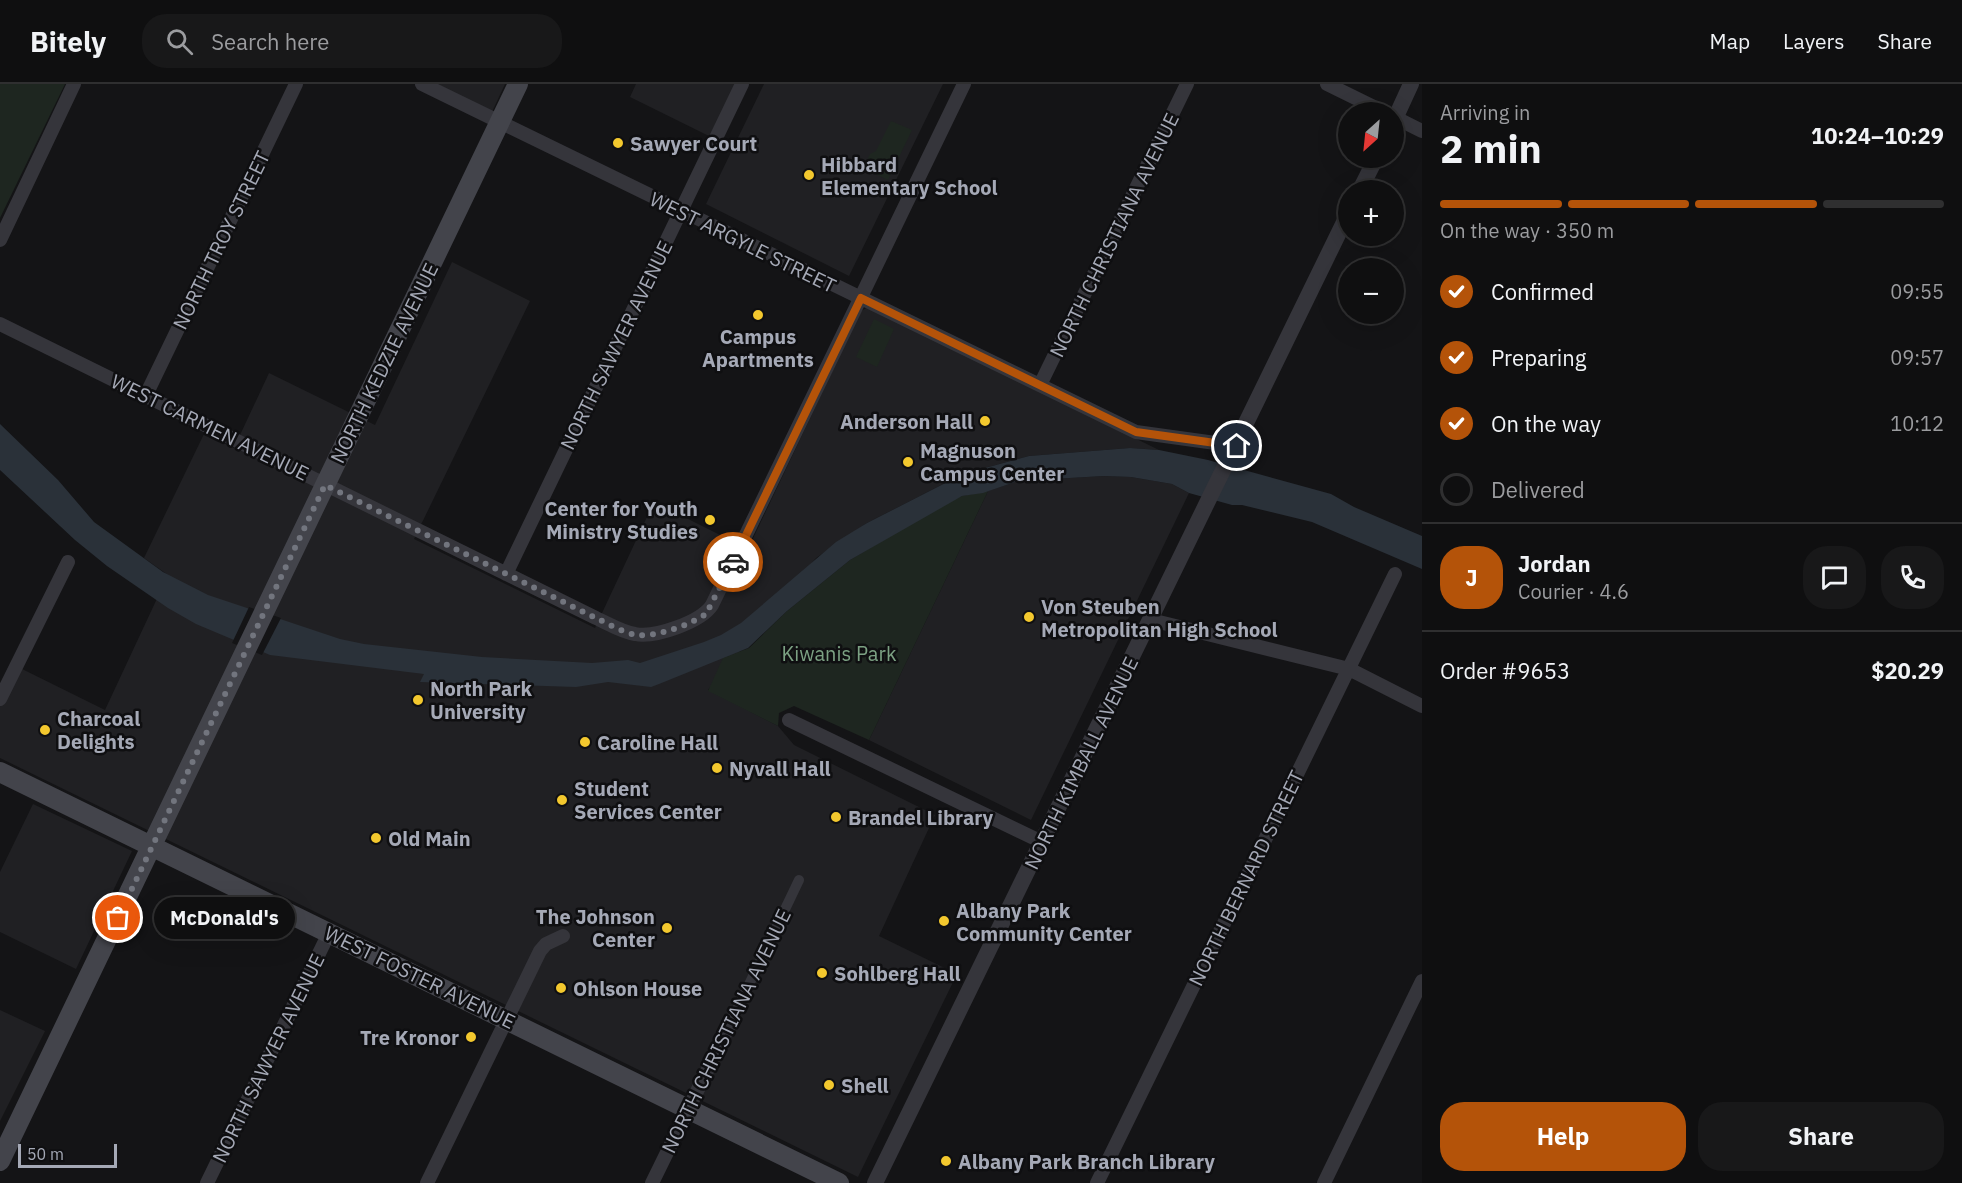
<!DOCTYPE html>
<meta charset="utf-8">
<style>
:root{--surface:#0f0f10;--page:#181819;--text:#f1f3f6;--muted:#9b9c9f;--line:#2f2f30;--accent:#b45309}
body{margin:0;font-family:"IBM Plex Sans",sans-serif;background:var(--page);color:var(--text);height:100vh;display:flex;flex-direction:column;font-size:22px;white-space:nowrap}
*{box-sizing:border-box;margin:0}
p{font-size:20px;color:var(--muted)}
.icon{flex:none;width:33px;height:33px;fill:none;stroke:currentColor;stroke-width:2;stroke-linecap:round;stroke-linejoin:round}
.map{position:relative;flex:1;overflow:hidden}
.sheet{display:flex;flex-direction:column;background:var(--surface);width:540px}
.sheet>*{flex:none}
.needle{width:39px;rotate:207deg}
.controls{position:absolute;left:1338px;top:18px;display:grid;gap:12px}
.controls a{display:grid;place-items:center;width:66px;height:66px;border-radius:50%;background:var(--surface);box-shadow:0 6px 24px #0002,0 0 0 2px var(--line);font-size:30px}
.scale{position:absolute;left:18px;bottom:15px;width:99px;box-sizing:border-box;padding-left:6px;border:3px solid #a5a9b6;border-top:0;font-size:16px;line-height:21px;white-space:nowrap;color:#a5a9b6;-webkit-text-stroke:4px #0f0f11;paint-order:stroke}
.pin{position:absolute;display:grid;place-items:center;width:51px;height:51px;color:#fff;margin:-26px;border:3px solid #fff;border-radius:50%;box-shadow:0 2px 6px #0007}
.courier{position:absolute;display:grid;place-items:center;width:60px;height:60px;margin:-30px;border:4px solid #b45309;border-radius:50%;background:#fff;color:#222;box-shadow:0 2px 8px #0007}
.bubble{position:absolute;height:42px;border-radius:21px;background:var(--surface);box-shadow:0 6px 24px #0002,0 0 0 2px var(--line);font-size:20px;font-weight:700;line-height:42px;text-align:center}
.overview em{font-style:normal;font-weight:700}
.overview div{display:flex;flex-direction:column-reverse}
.overview{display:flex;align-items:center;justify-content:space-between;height:102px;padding:0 18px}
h1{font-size:39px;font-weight:700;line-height:45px}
.bar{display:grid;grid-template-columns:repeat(4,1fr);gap:9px 6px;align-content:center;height:72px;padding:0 18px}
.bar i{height:8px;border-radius:4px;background:var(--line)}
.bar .active{background:var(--accent)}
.bar p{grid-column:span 4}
.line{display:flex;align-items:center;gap:15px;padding:0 18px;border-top:2px solid var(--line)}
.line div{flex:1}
.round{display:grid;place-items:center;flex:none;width:63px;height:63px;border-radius:24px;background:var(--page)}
ol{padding:0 18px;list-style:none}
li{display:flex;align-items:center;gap:18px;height:66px}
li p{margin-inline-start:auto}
li .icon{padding:6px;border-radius:50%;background:var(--accent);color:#fff;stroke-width:4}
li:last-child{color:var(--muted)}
li i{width:33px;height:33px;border:3px solid var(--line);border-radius:50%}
.cta{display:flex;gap:12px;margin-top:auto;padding:12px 18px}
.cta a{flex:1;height:69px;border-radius:24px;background:var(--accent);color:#fff;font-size:24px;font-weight:700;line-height:69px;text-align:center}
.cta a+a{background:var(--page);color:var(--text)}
header{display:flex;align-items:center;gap:36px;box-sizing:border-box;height:84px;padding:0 30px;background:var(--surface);border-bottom:2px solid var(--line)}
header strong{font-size:28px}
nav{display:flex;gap:33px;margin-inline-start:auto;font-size:21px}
.search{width:420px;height:54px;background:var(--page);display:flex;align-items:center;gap:15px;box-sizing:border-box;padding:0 21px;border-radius:24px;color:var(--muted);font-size:22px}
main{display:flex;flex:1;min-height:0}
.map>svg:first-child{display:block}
</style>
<header>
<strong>Bitely</strong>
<div class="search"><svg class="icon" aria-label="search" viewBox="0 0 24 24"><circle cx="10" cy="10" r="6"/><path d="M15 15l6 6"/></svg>Search here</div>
<nav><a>Map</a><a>Layers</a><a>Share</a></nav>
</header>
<main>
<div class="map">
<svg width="1422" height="1099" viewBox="0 0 1422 1099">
<rect width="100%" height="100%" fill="#141416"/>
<path fill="#202023" d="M429,0H505L491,30Z
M636,0H737L711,53L630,13Z
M764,0H943L849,192L706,120Z
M452,178L530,217L414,455L595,544L654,418L748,465L861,227L868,223L1159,366L1130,364L1029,372L963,390L867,439L816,474L708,606L778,642L794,661L935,731L879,852L957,890L858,1093L0,674V614L16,582L105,626L168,491L144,474L204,350L234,364L269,289L375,341Z
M1104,392L1131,393L1172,400L1189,409L1031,736L869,656L988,407L1018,397Z
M33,720L132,767L76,885L0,848V788Z
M0,926L45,947L0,1037Z"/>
<path fill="#1e2620" d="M0,0H65L0,134Z
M891,37L912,46L888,96L863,84L870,70L876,67Z
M874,235L894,245L877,283L856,273Z
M988,407L869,656L794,622L779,629L778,642L708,607L723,574L749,564L787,527L850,476L872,463L943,420L962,412Z"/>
<path fill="#2a3139" d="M0,340L58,396L94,438L163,488L208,511L340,555L364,560L482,573L592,579L628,576L640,579L704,558L721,551L741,539L836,458L867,439L963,390L1029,372L1130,364L1159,366L1208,376L1331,410L1354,423L1422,452V485L1312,438L1242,421H1232L1189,409L1172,400L1131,393L1104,392L1018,397L983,409L962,412L850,476L787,527L748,564L659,600L651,603L608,598L576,603L420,598L424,590L270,571L196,540L168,524L107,482L75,456L0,386Z"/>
<path fill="#141416" d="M249,523L281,534L262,571L232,559Z"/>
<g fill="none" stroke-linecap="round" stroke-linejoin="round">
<path stroke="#35353b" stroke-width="10" d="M732,936L799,796"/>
<path stroke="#35353b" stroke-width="14" d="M422,0L1136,348L1237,362
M1327,0L1384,28
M1394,33L1422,47
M0,156L74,0
M0,240L596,534C609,540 622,548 635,550C655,554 701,538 712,521L964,0
M1040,301L1187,0
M146,311L296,0
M506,490L742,0
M1151,536L1349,585L1422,622
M0,615L68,478
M789,636L1042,758
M207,1099L329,849
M427,1099L540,867L546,860L563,852
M652,1099L732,936
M1097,1099L1395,490
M1324,1099L1422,897"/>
<path stroke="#35353b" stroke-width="16" d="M1394,37L1411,0
M1360,106L1376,74
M875,1099L1348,130"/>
<path stroke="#43444b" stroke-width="20" d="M0,688L839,1099
M0,1077L518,0"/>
</g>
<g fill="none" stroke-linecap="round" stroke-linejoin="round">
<path stroke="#72757e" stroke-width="6" stroke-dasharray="0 10.8" d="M118,834L325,401L596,534C609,540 623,549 637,551C656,553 690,541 706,530L733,478"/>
<path stroke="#b45309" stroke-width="8" d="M733,478L861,214L1136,348L1237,362"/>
</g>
<g fill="#f3c82e" stroke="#0f0f11" stroke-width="2">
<circle cx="618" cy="59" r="6"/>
<circle cx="809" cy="91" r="6"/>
<circle cx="758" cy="231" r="6"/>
<circle cx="985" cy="337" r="6"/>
<circle cx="908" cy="378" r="6"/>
<circle cx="710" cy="436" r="6"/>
<circle cx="1029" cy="533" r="6"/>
<circle cx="418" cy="616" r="6"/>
<circle cx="45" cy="646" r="6"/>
<circle cx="585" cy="658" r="6"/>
<circle cx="717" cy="684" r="6"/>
<circle cx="562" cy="716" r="6"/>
<circle cx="836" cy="733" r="6"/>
<circle cx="376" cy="754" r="6"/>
<circle cx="944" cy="837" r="6"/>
<circle cx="667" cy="844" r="6"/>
<circle cx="822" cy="889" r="6"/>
<circle cx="561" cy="904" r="6"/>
<circle cx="471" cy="953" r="6"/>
<circle cx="829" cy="1001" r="6"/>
<circle cx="946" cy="1077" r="6"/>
</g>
<g text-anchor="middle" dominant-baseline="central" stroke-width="5" stroke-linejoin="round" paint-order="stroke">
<g font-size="20" font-weight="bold" fill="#a5a9b6" stroke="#0f0f11" text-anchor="start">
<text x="630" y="59">Sawyer Court</text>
<text x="821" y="80">Hibbard<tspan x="821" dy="23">Elementary School</tspan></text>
<text x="758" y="252" text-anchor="middle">Campus<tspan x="758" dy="23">Apartments</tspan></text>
<text x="973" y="337" text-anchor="end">Anderson Hall</text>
<text x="920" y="366">Magnuson<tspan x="920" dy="23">Campus Center</tspan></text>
<text x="698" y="424" text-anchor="end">Center for Youth<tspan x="698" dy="23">Ministry Studies</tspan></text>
<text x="1041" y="522">Von Steuben<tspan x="1041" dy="23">Metropolitan High School</tspan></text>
<text x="430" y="604">North Park<tspan x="430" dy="23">University</tspan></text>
<text x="57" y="634">Charcoal<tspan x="57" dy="23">Delights</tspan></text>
<text x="597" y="658">Caroline Hall</text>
<text x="729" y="684">Nyvall Hall</text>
<text x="574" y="704">Student<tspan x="574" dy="23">Services Center</tspan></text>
<text x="848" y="733">Brandel Library</text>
<text x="388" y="754">Old Main</text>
<text x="956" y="826">Albany Park<tspan x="956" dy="23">Community Center</tspan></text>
<text x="655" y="832" text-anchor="end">The Johnson<tspan x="655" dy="23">Center</tspan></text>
<text x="834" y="889">Sohlberg Hall</text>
<text x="573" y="904">Ohlson House</text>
<text x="459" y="953" text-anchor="end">Tre Kronor</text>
<text x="841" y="1001">Shell</text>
<text x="958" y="1077">Albany Park Branch Library</text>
</g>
<g font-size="20" fill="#a5a9b6" stroke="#0f0f11">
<text transform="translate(1114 151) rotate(-64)">NORTH CHRISTIANA AVENUE</text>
<text transform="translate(221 156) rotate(-64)">NORTH TROY STREET</text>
<text transform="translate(743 158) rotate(26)">WEST ARGYLE STREET</text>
<text transform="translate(616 261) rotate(-64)">NORTH SAWYER AVENUE</text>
<text transform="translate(384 279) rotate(-64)">NORTH KEDZIE AVENUE</text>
<text transform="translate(210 343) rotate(26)">WEST CARMEN AVENUE</text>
<text transform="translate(1081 679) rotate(-64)">NORTH KIMBALL AVENUE</text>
<text transform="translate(1246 794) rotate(-64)">NORTH BERNARD STREET</text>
<text transform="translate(420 893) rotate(26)">WEST FOSTER AVENUE</text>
<text transform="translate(726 947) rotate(-64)">NORTH CHRISTIANA AVENUE</text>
<text transform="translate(268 974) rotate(-64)">NORTH SAWYER AVENUE</text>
</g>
<g font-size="20" fill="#7ca183" stroke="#0f0f11">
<text x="839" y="569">Kiwanis Park</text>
</g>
</g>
</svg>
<div class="controls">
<a><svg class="needle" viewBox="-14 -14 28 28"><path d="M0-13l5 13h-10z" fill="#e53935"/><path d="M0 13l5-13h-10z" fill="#9b9c9f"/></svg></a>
<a>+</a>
<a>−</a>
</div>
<div class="scale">50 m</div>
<div class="pin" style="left:118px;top:834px;background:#ea580c"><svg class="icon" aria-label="bag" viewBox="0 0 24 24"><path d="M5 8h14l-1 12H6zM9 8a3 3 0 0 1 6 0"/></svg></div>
<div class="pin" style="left:1237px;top:362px;background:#1f2937"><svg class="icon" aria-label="home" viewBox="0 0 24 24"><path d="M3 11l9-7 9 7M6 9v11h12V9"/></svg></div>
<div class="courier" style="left:733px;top:478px"><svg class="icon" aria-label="car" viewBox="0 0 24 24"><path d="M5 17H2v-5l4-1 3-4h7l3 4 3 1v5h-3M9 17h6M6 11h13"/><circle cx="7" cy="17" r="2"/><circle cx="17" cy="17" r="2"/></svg></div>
<div class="bubble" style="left:154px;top:813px;width:141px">McDonald's</div>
</div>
<section class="sheet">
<div class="overview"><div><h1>2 min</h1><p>Arriving in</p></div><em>10:24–10:29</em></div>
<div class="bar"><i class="active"></i><i class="active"></i><i class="active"></i><i></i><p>On the way · 350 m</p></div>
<ol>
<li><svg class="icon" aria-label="check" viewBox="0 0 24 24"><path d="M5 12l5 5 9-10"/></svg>Confirmed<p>09:55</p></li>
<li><svg class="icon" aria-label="check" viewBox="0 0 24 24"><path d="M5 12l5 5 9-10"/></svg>Preparing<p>09:57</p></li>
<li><svg class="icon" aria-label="check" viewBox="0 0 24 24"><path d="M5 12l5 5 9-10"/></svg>On the way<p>10:12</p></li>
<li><i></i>Delivered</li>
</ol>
<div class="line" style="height:108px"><b class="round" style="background:var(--accent);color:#fff">J</b><div><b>Jordan</b><p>Courier · 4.6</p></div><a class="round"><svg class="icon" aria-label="chat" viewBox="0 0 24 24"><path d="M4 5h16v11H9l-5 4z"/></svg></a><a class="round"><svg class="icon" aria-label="phone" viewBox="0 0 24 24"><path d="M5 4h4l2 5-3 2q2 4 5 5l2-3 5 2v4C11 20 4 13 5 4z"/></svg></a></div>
<div class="line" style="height:78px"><div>Order #9653</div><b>$20.29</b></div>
<div class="cta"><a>Help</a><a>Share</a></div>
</section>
</main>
